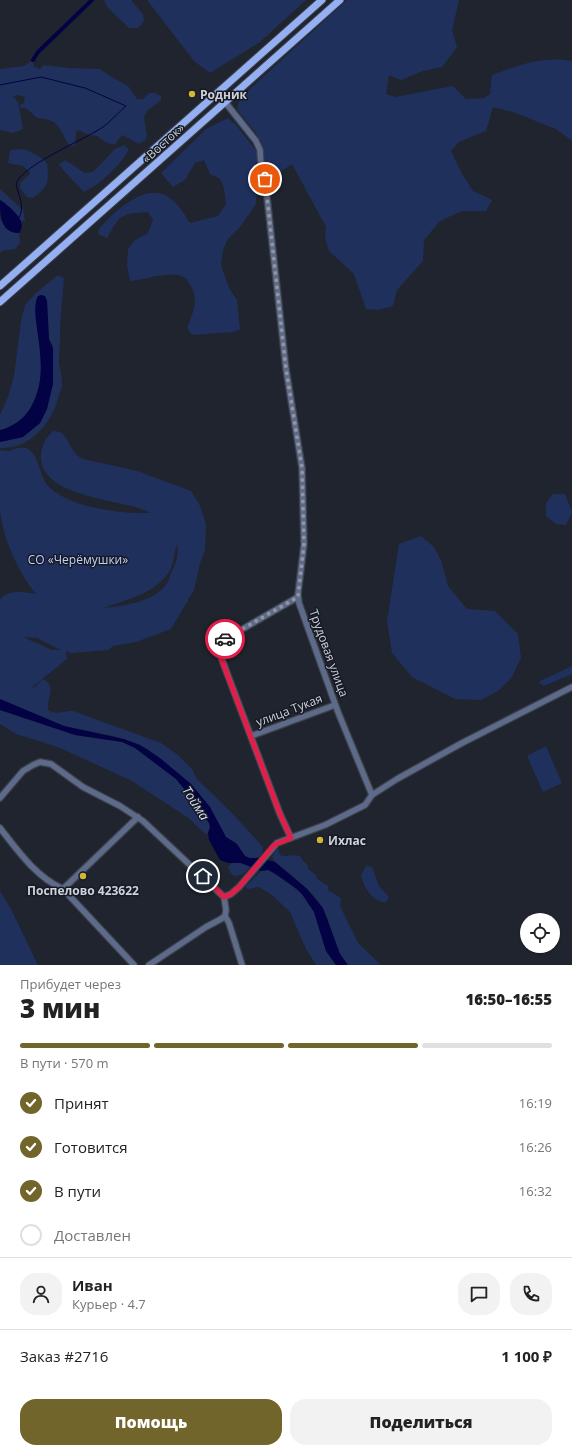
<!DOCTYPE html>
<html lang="ru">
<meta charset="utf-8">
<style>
:root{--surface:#fff;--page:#f2f2f2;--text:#222;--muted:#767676;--line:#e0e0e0;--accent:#72652b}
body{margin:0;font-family:"Open Sans",sans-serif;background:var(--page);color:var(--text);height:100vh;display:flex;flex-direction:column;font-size:15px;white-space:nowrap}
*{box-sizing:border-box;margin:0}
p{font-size:13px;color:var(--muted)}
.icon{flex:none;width:22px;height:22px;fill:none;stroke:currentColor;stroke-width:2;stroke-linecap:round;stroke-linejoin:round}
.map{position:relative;height:965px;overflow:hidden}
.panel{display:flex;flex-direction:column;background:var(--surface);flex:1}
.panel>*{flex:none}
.controls{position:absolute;left:520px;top:913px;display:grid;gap:8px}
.controls a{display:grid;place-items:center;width:40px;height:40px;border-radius:50%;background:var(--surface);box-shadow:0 1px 3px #0004;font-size:20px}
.pin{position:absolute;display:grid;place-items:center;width:34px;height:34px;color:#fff;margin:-17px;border:2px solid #fff;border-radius:50%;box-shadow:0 1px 4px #0007}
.courier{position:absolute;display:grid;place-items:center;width:40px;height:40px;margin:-20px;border:3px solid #e11d48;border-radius:50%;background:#fff;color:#222;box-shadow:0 1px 5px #0007}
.headline em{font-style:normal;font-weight:800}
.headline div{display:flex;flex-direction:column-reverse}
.headline{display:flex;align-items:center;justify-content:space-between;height:68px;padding:0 20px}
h1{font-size:26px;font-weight:800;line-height:30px}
.bar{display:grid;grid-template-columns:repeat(4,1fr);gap:6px 4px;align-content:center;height:48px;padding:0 20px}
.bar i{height:5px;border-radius:3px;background:var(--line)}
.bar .current{background:var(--accent)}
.bar p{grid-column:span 4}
.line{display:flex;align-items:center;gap:10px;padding:0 20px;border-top:1px solid var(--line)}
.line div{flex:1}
.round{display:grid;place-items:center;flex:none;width:42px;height:42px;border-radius:16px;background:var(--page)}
ol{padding:0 20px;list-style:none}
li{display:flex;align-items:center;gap:12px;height:44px}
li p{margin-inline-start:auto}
li .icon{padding:4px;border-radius:50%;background:var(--accent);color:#fff;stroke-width:4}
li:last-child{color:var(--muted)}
li i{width:22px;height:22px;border:2px solid var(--line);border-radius:50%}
.action{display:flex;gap:8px;margin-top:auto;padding:8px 20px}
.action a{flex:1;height:46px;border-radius:16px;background:var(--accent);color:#fff;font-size:16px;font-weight:800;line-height:46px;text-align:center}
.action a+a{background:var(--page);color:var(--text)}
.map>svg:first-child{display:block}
</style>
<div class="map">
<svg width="572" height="965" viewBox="0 0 572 965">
<rect width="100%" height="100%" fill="#1f242e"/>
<path fill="#20305d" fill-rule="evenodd" d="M104,0H131L143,14L144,21L138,28H129L108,8Z
M147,0H306L260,42L210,73L194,61Z
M347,0H459L452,30L457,47L442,67L423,71L401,80L389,75L386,94L395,97L453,86L466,99L484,98L490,94L492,75C519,65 543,56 572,61V141L556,129L513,112L493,107L486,131L459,142L451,151L461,172L473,191L492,200L486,211H462L440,221L424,240L423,261L397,290L393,306L378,310L366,309L354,274L329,251L325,238L326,227L292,164L273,177C257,162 267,153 260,140C254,129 244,119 237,109L240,98Z
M33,60L34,67L40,69L44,65L70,68L100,69L112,77L128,86L137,99H143L149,93H155L161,96V100L147,111L144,117L147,136L145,140L139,144L122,135L115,144C109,145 102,141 98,136L89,135L78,130L76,132L75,145L70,146C58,129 62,120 37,118L26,108H20V105L24,103L25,97L19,95L13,96L18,102L23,129L13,133L0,130V94L10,95L0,94V69L24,66Z
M228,118L237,126L257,152L258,158L254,168L256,180V204L240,227L228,239L223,250L221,265L229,288L237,300L240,329L234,332L192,335L187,328C193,313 199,300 191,286C189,284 188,280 185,278C175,269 143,280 130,281L127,265L128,249L135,240L148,233L153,220L148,212C120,214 121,214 107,238L98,234L99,229C113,212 148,179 171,199C179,205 185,215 190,223L218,216L226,204L224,188L220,179L210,174L204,160L195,163L185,180L173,187L161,173L206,129Z
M124,145L129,149C121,165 101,184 84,192L63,170L59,164L65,160L85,173L93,172L115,149Z
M24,149L37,155L47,163C49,182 49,186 33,198L27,197L20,188L21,182L31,173L23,166L8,163L10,150Z
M0,189L23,210L25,221H21L5,203L0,200Z
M0,219C6,227 9,233 19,233L20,243L15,249L2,251L0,253Z
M58,275L64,278C63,297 60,316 60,336C60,345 59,354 59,363C60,370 62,377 62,384C62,389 59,394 58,399C50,425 30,449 0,448V442L23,437L40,423L47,409L53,348L49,339L47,301L42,295L38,296L36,301L42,373L36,398L26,416L8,428L0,430V415L8,397L14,376L21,321L25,305L36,293Z
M53,431C67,431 68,444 75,453C77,456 80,457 83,459L137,471L191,491L200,506L206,524L205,550L200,563L194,590L171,629L136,642L113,646L108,650L71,653L66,651L67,659L31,688L35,687L43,679C58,687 46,698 48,710C57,716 64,710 73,711L161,743L178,755L192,769L197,779L231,812L263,847L262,855L254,859L245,856L235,842L226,838L204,800L191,784L149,750L140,745L113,736L64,726L0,699V600C7,589 25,592 36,594C19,574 2,537 0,509C0,490 0,470 0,450L10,451C13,449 15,448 19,448C39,444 38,475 48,486C70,508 121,514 151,513C122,498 42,499 41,457C41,446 45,439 53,431ZM177,544C179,554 176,564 171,573C170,577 168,582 166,585C153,602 124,606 104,608C127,599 156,594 170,570C174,563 174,552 177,544ZM23,637L37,638L61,650H52Z
M553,494H565L572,512L566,525L556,524L546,516V503Z
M421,536L434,547L442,563L448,586L467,609L495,611L518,634L521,658L512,677L498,691L481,700L455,699L412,677L392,653L387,621L399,544Z
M572,666V674L544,686L542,684H539L540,681Z
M0,710L75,735L122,742L135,748L176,779L196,803L209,823L210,827L208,833L205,834L190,819L132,781L58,747L16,734L0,724Z
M546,746L562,783L543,792L527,756Z
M278,848L280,855C288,858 293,853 301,857L302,860L307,864L308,869L316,875L317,879L328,886V890L341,898L340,906L358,943L381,965H348C334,950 333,927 323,909C313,890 292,876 275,862L272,857Z
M234,862L250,866C247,872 242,876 234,876L230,872L228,866Z
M366,866L372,867L379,886L389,897L386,902C373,903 363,886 361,875Z
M268,870L279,876L302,894L314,912L326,951L336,965H316L306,949L290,912L272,895L259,887L248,889L245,887L261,871Z
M0,891L11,909L38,965H0Z"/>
<path fill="#030244" d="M0,200C9,206 29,221 19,233C0,233 0,214 0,200Z
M42,295L45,296L47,301L49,339L53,348V384L47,409L40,423L23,437L0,442V430C13,427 24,419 31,407C45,382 41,356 37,329C36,318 33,306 38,296Z
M0,699L64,726L124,739L140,745L160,758L191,784L210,807L226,837L237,844L245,856L249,858H259L275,862L307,889L323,908L340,954L348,965H336L326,951L314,912L302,894L297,889L274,873L268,870L261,871L241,863H228L220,860L209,840L208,833L210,827L209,823L196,803L176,779L147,757L135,748L122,742L75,735L0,710Z"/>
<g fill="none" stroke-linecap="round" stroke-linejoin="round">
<path stroke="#030244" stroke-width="1" d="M0,85L41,77L85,88L126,106C118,113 111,121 103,127C84,140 22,165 16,184C19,196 25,207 19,218"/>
<path stroke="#030244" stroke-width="4" d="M33,60L38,52L92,0"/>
<g stroke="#3b4049" stroke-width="8">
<path id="minor" d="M225,102L256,141L260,150L261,166L265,179L286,369L302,468L304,544L298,594L299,603L338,712L372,795
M251,736L335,705
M0,798L23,771L33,765L40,762L51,764L83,787L120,806L143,821L224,897L226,910L225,916L221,919L206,927L149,965
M0,828C18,851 36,877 63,889L134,965
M291,838L280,814L221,657C220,650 221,643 227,638L298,597
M63,889L138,817
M224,897L231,894L239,887L277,843L325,825L365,805L372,795L397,779L462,743L572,687
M225,916L229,923L242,965"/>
</g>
<g stroke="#3b4049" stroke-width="9">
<path id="major" d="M0,286L322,0
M0,302L340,0"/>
</g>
<use href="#minor" stroke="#5d6a8a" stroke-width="5.5"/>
<use href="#major" stroke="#95b0f2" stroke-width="7"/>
</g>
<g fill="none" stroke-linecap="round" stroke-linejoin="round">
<path stroke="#91959d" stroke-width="4" stroke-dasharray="0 7.2" d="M225,639L298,597L304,544L302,468L286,369L265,179"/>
<path stroke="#e11d48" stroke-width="5" d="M203,876L224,897L231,894L239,887L274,845L291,838L280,814L221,658V648L225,639"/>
</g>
<g fill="#d3b635" stroke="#161a25" stroke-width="1.5">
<circle cx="192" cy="94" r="4"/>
<circle cx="320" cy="840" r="4"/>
<circle cx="83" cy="876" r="4"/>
</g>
<g text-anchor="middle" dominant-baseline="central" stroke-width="3" stroke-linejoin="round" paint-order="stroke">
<g font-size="12" font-weight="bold" fill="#cfd2d9" stroke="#161a25" text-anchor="start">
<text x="200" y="94">Родник</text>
<text x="328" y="840">Ихлас</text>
<text x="83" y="890" text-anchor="middle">Поспелово 423622</text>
</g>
<g font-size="12" fill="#cfd2d9" stroke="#161a25">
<text transform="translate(163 143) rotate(-42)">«Восток»</text>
<text transform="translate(329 653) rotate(70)">Трудовая улица</text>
<text transform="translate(289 710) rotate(-21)">улица Тукая</text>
</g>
<g font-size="12" fill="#c0d1f9" stroke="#161a25">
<text x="78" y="559">СО «Черёмушки»</text>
</g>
<g font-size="13" font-style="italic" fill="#d4ddf2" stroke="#161a25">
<text transform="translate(196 803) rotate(57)">Тойма</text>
</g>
</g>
</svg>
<div class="controls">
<a><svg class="icon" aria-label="locate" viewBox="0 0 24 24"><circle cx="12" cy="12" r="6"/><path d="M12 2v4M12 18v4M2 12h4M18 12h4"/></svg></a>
</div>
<div class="pin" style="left:265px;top:179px;background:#ea580c"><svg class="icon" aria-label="bag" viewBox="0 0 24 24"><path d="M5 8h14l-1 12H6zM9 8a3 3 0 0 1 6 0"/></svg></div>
<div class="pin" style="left:203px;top:876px;background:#1f2937"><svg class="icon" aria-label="home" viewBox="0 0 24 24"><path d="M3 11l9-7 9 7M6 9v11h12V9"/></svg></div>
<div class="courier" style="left:225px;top:639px"><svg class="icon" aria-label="car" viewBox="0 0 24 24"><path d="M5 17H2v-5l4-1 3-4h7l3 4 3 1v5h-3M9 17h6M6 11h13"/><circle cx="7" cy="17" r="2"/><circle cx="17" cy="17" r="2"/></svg></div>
</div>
<section class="panel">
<div class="headline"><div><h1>3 мин</h1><p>Прибудет через</p></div><em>16:50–16:55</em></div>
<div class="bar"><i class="current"></i><i class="current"></i><i class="current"></i><i></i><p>В пути · 570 m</p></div>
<ol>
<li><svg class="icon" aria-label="check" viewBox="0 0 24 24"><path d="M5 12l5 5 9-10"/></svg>Принят<p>16:19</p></li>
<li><svg class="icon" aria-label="check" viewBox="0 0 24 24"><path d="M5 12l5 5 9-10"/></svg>Готовится<p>16:26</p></li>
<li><svg class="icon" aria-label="check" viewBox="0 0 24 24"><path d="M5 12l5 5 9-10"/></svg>В пути<p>16:32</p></li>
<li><i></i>Доставлен</li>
</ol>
<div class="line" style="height:72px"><a class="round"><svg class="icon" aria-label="person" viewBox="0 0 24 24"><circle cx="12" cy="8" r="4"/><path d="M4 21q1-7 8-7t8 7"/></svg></a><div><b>Иван</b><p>Курьер · 4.7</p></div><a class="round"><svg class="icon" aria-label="chat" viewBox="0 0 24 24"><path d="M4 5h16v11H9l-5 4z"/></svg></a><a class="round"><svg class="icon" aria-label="phone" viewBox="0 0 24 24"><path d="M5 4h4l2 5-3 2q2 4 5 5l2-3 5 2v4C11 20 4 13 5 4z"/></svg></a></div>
<div class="line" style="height:52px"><div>Заказ #2716</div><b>1 100 ₽</b></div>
<div class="action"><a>Помощь</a><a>Поделиться</a></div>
</section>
